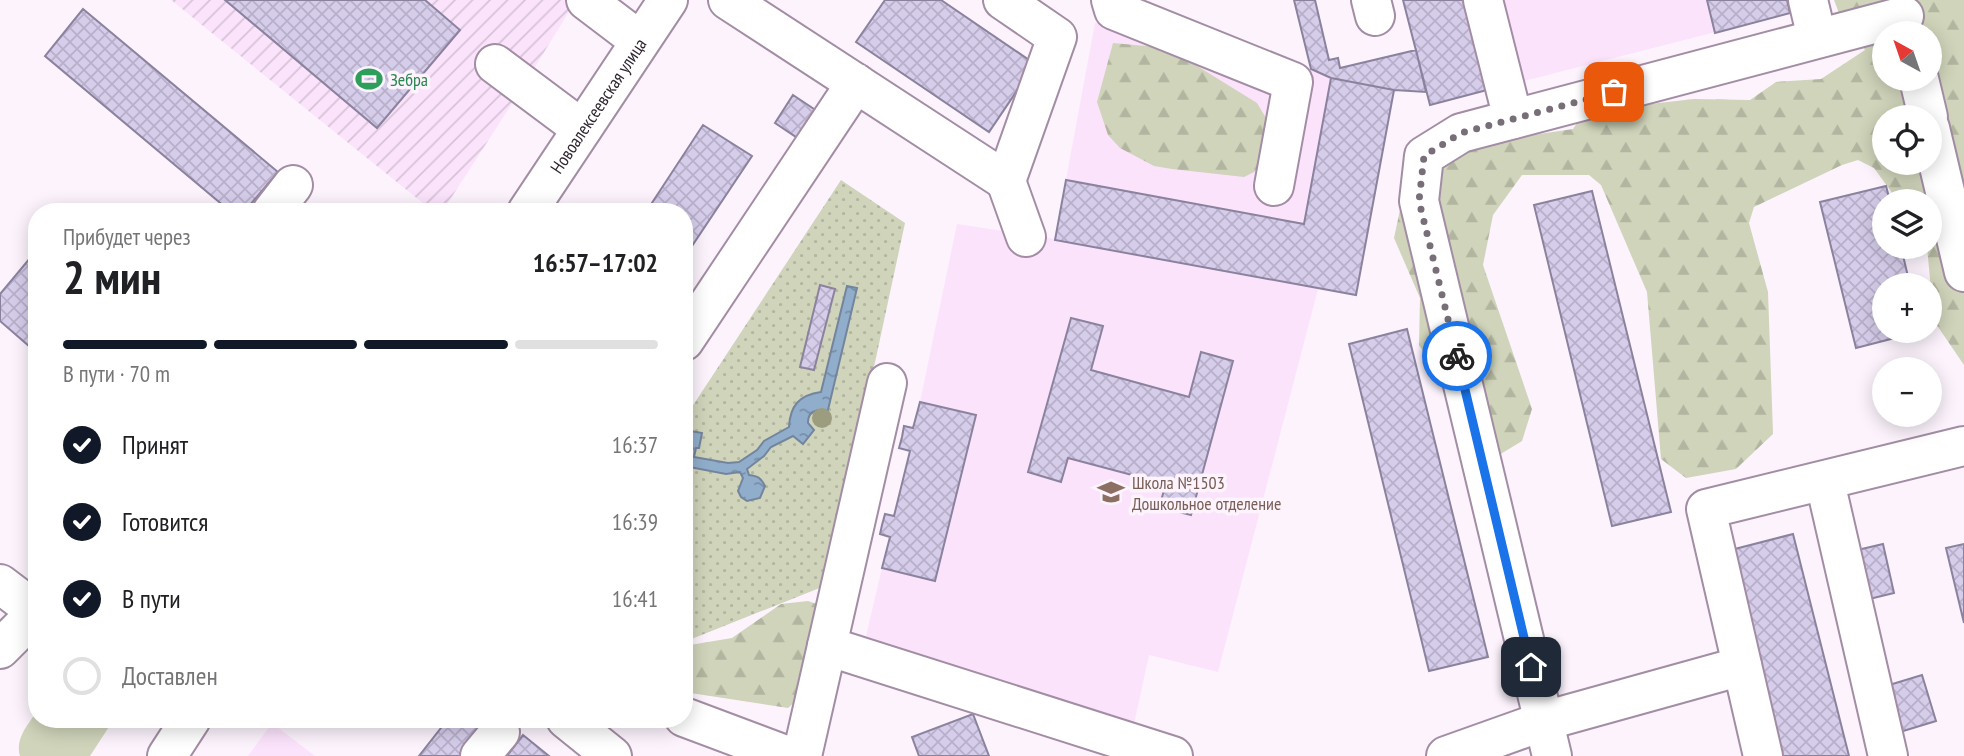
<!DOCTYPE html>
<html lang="ru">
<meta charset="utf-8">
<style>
:root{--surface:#fff;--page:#f6f6f6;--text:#202124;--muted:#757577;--line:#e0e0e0;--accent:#111827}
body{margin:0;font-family:"PT Sans Narrow",sans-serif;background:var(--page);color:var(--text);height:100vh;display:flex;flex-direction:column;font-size:26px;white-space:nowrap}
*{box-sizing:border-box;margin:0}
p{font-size:23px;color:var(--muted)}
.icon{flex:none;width:38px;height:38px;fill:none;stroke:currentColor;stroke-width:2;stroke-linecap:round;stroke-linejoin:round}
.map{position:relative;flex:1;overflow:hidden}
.drawer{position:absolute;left:28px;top:203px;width:665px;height:525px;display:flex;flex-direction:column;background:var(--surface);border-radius:28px;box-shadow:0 4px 18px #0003}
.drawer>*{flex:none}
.needle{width:46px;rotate:320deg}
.tools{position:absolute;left:1872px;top:21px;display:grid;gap:14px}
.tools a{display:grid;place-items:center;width:70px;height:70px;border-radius:50%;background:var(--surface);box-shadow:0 4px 18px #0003;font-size:35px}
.pin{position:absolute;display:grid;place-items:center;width:60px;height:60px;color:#fff;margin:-30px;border-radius:14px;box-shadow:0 4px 10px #0006}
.courier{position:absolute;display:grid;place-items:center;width:70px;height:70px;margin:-35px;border:5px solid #1a73e8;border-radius:50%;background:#fff;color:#222;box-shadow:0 2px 9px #0007}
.summary em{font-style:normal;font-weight:600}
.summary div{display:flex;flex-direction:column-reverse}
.summary{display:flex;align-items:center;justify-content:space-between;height:119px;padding:0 35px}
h1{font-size:46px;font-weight:600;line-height:52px}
.bar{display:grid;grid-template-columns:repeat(4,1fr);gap:10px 7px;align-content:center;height:84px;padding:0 35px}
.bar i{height:9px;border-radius:5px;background:var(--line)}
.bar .active{background:var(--accent)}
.bar p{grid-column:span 4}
ol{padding:0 35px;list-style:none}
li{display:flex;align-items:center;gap:21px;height:77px}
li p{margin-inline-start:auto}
li .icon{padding:7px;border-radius:50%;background:var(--accent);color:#fff;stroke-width:4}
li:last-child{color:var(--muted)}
li i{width:38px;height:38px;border:4px solid var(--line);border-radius:50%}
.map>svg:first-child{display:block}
</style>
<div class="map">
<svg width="1964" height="756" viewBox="0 0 1964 756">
<defs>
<pattern id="industrial-furrows" width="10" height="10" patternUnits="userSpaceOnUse" patternTransform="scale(1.75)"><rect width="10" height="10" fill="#fbe3fc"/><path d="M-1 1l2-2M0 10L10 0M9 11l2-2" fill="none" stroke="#d7c3d8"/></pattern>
<pattern id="forest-firs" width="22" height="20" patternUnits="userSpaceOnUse" patternTransform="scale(1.75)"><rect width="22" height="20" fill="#cfd4ba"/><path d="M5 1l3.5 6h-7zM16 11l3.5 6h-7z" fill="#b2b6a0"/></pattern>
<pattern id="park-dots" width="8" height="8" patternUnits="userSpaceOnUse" patternTransform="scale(1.75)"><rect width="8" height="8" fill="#cfd4ba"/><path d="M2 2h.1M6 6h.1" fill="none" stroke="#b2b6a0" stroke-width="1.8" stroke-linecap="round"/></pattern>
<pattern id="water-ripples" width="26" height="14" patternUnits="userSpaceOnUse" patternTransform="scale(1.75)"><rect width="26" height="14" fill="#90aecc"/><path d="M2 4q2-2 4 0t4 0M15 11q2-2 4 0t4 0" fill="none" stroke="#768da6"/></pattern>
<pattern id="building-cross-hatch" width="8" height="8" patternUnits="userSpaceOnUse" patternTransform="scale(1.75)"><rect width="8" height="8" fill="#d6cdeb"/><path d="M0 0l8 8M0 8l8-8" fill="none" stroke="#b8b0ca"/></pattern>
</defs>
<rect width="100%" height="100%" fill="#fcf3fd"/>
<path fill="#fbe3fc" d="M1128,0H1135L1331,78L1394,90L1356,295L1318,289L1218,672L1149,655L1134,724L866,636L882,568L934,581L975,415L920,402L957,224L1055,239L1095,23Z
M1403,0H1787L1790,13L1430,105Z
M272,723L315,756H248Z"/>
<path fill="url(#industrial-furrows)" d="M171,0H576L524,85L442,212H434Z"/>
<path fill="#cfd4ba" d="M37,711V719H114L90,756H20C15,738 28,725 37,711Z"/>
<path fill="url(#forest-firs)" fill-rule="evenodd" d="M1834,0H1964V365L1934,321L1927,247H1930V201H1898L1874,168L1858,160L1842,165L1754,207L1749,223L1768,292L1773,434L1736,469L1686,478L1661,459L1647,292L1601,185L1589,175H1522L1493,215L1483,265L1532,409L1522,441L1481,466L1453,381L1419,346L1420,298L1394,238L1401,205L1440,149L1573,129L1596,95L1632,106L1694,99L1750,100L1776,82L1821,79L1865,50L1839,13ZM1885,33H1930V79H1885ZM1885,117H1930V163H1885Z
M1113,43L1168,48L1257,103L1266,118L1267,153L1260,169L1244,177L1172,169L1154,166L1120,148L1108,135L1097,102Z
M808,601L825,607L813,686L788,708L684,692V646L732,638L781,604Z"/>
<path fill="url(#park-dots)" d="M841,180L905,223L827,585L684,642V419Z"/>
<path fill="url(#water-ripples)" stroke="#73859d" stroke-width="2" d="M847,286L857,288L827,414L818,410C811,412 808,415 808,423L814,430L803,444L793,436L771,447L764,456L747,469L749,475C758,476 761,478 765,486L760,498L747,501L741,497L738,491L743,478L740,472L726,474L684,466L685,430L702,433L699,448H696L694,457L728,463L739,462L757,450L764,441L789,427C790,406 799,395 821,392Z"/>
<path fill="url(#building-cross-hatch)" stroke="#8b829e" stroke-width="2" d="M225,0H425L460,30L377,128Z
M885,0H941L1035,64L989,132L856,42Z
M1294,0H1315L1329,60L1338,58L1340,68L1416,50L1426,92L1394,90L1331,78L1311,69Z
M1403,0H1465L1487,90L1430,105Z
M1707,0H1787L1790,13L1715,33Z
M83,9L278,172L244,212H231L45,56Z
M1331,78L1394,90L1356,295L1055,240L1066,180L1304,224Z
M793,95L817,111L799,139L775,123Z
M703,125L752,156L684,258V212H646Z
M1886,186L1890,201H1885V247H1901L1910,285H1885V331H1922L1856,348L1820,202Z
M1592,191L1671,512L1612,526L1534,205Z
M31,257L37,262V353L0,321V294Z
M820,285L835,289L814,370L800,367Z
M1071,318L1103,326L1091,370L1189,397L1201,352L1233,361L1191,515L1159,507L1166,484L1068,458L1061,482L1028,472Z
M1407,329L1488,657L1429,671L1349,344Z
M920,402L976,415L935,581L882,568L890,537L880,534L882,525L885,514L894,516L910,451L899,448L902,437L904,426L913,428Z
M1793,534L1849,756H1778L1727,551Z
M1883,544L1894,593L1861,601L1849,552Z
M1964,544V623L1946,548Z
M1922,675L1936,721L1900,732L1886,686Z
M973,714L989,756H919L912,737Z
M448,719H492L463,756H419Z
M523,735L549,756H507Z"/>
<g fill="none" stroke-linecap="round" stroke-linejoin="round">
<g stroke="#a38da4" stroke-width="42">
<g id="minor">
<path d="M586,0L640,41"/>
<path d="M728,0L1006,181L1057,37L1003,0"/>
<path d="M1111,0L1114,10L1293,82L1274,186"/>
<path d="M1371,0L1375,16"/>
<path d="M1483,0L1513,119"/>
<path d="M1808,0L1817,38"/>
<path d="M495,64L582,129"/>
<path d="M1919,79L1928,117"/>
<path d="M1930,128L1964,272"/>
<path d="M1006,181L1026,237"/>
<path d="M272,212L293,185"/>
<path id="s1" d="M527,212L668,0"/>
<path d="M684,341L856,83"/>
<path d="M887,383L827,646L1173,756"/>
<path d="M1825,482L1888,756"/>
<path d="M0,584L37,612"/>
<path d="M0,649L37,612"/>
<path d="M684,717L788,756"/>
<path d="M566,719L612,756"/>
<path d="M167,756L191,719"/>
<path d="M480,756L500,732"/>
<path d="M802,756L827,646"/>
<path d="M1446,756L1544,721L1742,666"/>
<path d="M1552,756L1419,201L1424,156L1461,133L1904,16"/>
<path d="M1763,756L1706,509L1964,446"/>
</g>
</g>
<use href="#minor" stroke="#fff" stroke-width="38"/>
</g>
<circle fill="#9c9c7e" cx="822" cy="418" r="10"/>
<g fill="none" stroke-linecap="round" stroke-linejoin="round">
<path stroke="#776e78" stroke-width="7" stroke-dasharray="0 12.6" d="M1457,356L1419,201L1424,156L1461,133L1614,92"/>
<path stroke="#1a73e8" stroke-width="9" d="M1457,356L1531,667"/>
</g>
<defs>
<g id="stadium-bare" transform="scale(2.1)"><path d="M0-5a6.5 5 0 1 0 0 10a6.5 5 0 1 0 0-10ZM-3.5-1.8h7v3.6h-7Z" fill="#2e9e5b" stroke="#fcf3fd" stroke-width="2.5" paint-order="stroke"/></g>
<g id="school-bare" transform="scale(2.1)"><path d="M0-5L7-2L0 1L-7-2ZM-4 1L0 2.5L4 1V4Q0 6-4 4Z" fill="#8d6e63" stroke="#fcf3fd" stroke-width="2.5" paint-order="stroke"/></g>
</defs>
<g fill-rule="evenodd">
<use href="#stadium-bare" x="369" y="79"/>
<use href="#school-bare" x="1111" y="492"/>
</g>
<g text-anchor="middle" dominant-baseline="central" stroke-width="7" stroke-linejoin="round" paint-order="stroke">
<g font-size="18" fill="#27864d" stroke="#fcf3fd" text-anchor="start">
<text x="390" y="79">Зебра</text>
</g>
<g font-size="18" fill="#2f2630" stroke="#fcf3fd">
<text stroke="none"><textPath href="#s1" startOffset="128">Новоалексеевская улица</textPath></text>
</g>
<g font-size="18" fill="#785e54" stroke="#fcf3fd" text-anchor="start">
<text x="1132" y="482">Школа №1503<tspan x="1132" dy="21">Дошкольное отделение</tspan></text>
</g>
</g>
</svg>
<div class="tools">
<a><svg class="needle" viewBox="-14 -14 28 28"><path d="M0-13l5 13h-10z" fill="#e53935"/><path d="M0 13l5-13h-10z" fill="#757577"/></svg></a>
<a><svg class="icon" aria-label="locate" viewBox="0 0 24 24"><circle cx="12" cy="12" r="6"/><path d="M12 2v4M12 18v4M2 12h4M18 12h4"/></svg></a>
<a><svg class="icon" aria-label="layers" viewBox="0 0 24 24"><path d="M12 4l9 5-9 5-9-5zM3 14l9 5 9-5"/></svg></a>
<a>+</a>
<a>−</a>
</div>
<div class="pin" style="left:1614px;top:92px;background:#ea580c"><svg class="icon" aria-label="bag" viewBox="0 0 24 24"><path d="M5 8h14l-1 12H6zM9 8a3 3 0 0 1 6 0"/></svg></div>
<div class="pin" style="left:1531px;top:667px;background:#1f2937"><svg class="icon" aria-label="home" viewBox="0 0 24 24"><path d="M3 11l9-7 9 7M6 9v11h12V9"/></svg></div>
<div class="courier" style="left:1457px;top:356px"><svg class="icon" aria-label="bike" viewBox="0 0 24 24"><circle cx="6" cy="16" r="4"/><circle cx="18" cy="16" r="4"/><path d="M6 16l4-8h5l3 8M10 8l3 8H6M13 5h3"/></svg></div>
<section class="drawer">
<div class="summary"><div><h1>2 мин</h1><p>Прибудет через</p></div><em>16:57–17:02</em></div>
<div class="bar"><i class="active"></i><i class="active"></i><i class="active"></i><i></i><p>В пути · 70 m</p></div>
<ol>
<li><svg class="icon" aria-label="check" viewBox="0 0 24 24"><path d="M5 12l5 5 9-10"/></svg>Принят<p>16:37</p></li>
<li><svg class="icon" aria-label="check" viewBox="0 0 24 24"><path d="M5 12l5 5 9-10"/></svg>Готовится<p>16:39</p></li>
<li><svg class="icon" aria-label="check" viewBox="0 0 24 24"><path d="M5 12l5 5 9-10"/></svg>В пути<p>16:41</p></li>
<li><i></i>Доставлен</li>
</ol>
</section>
</div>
